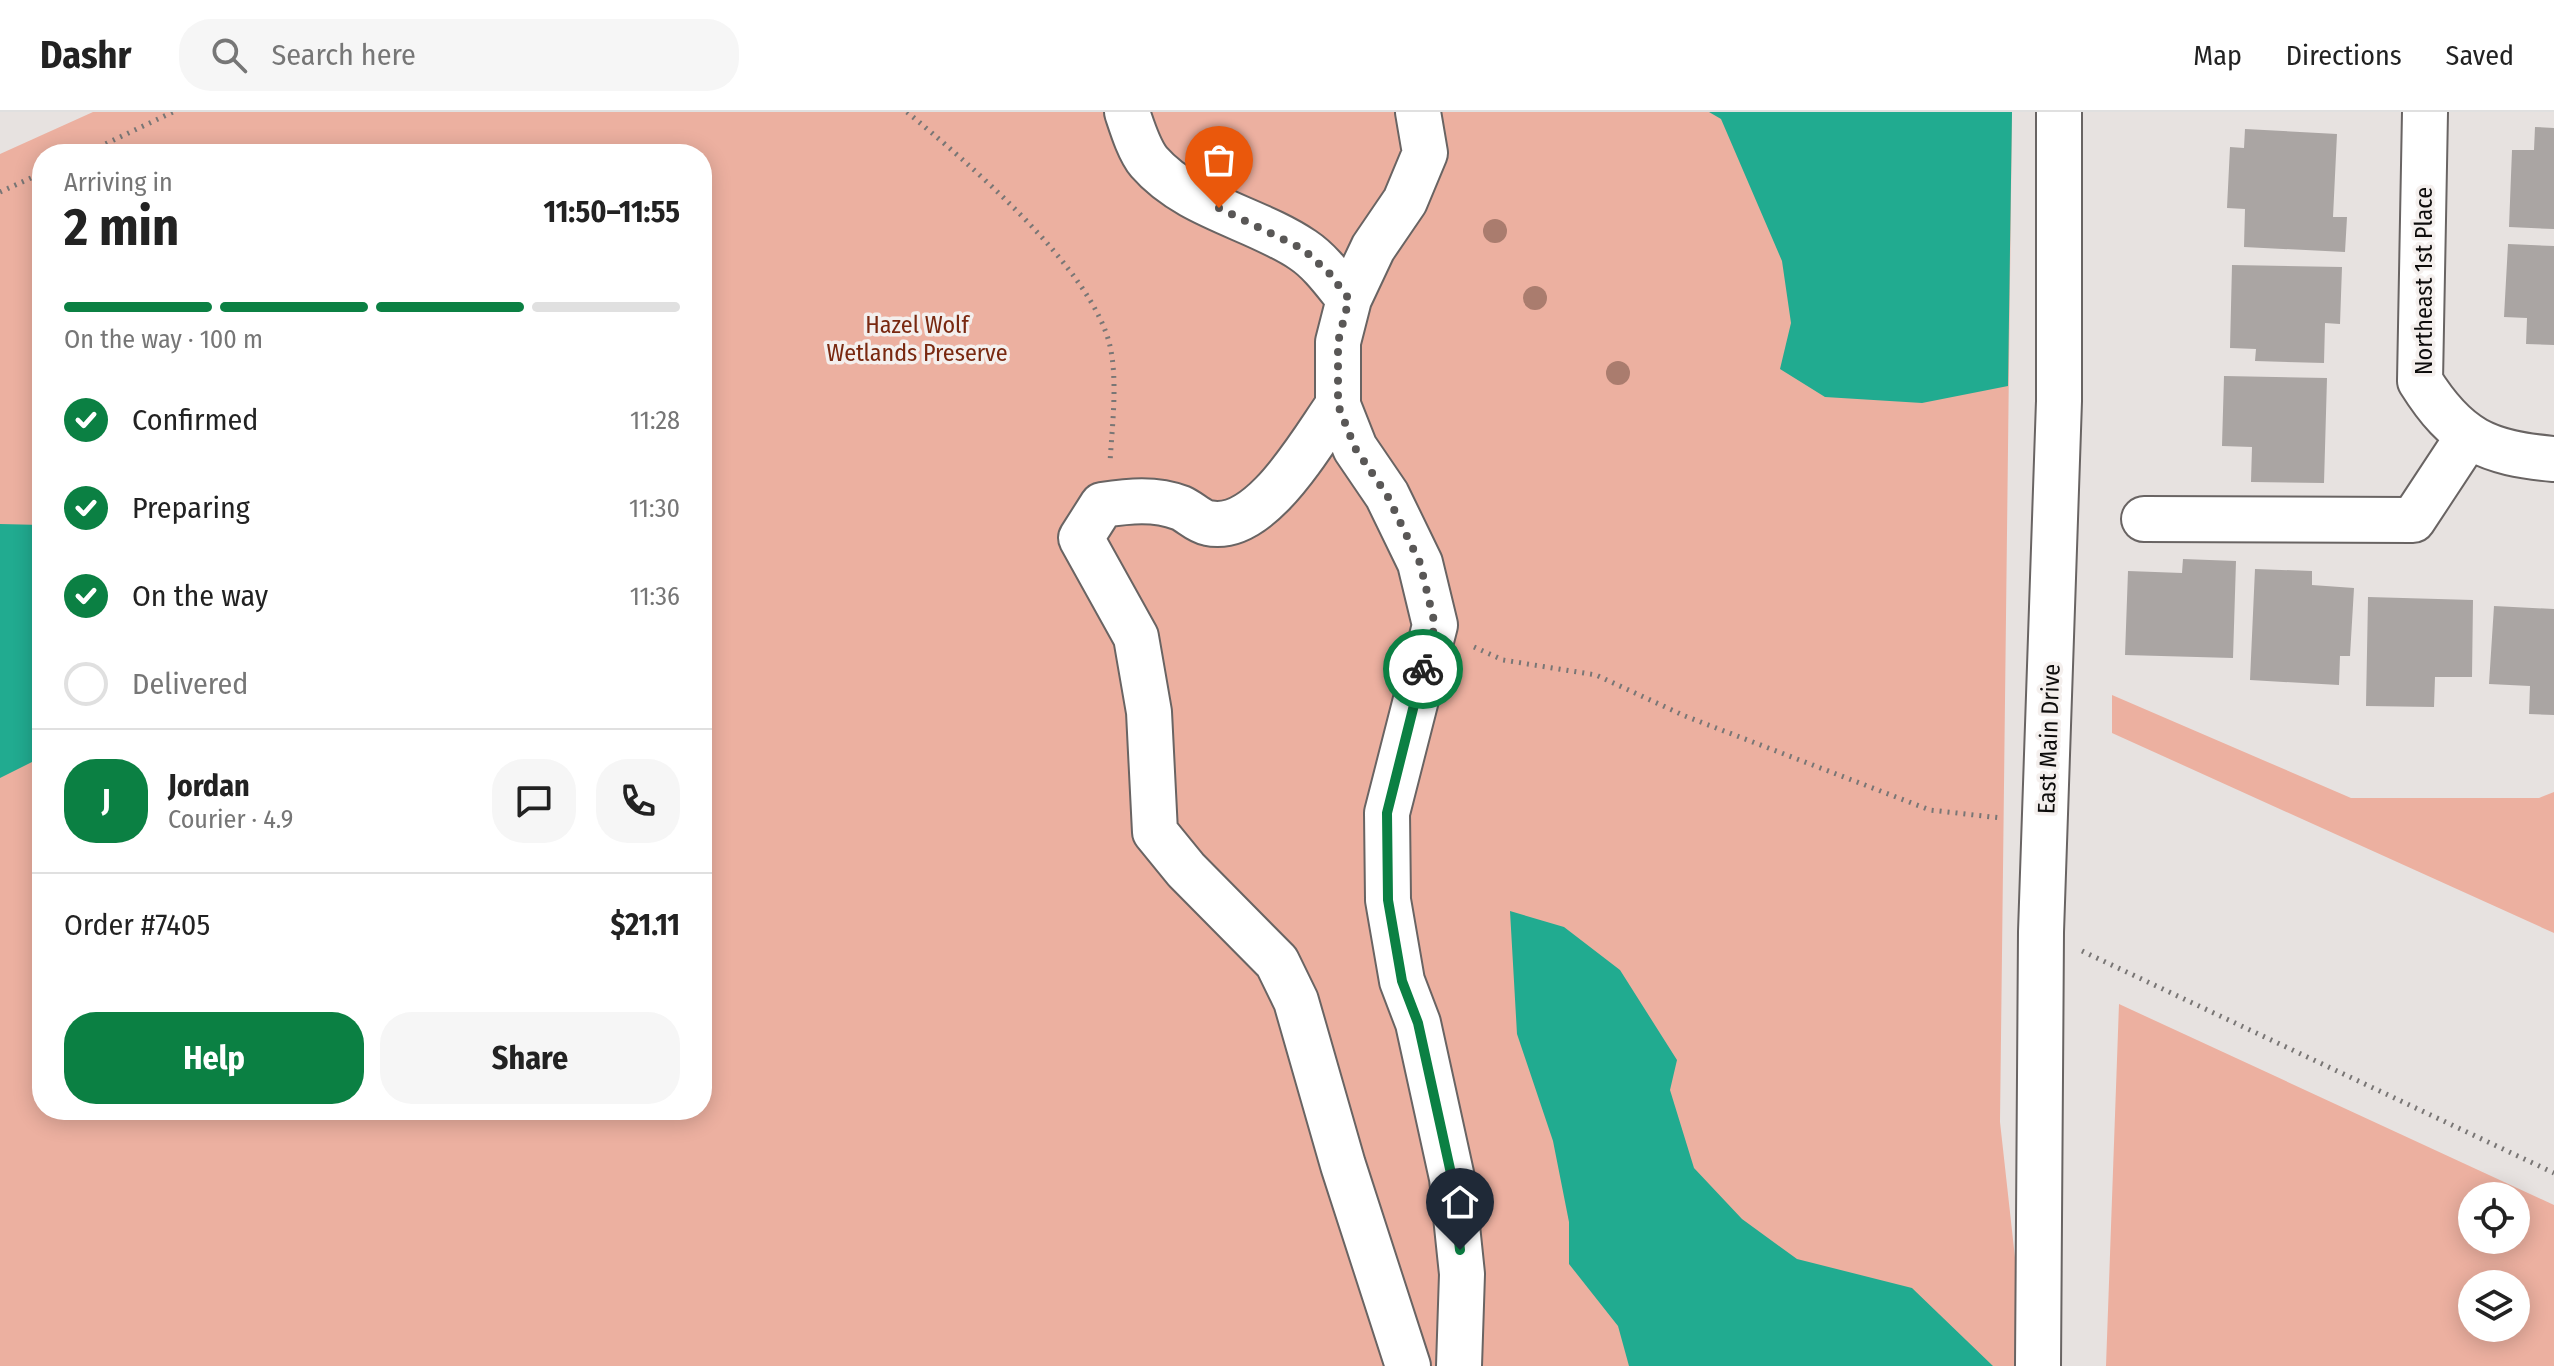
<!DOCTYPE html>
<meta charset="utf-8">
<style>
:root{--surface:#fff;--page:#f6f6f6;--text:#222;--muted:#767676;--line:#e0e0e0;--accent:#0b8043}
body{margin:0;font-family:"Fira Sans Condensed",sans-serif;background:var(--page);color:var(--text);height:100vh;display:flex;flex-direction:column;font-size:30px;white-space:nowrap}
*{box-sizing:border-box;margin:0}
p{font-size:26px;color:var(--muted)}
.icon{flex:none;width:44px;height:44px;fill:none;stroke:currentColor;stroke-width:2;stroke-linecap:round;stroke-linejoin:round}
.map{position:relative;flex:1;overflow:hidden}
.panel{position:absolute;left:32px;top:32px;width:680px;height:976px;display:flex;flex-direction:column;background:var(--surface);border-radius:32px;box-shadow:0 4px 20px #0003}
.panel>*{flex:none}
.buttons{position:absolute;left:2458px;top:1070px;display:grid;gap:16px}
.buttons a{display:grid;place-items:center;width:72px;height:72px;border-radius:50%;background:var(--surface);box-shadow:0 4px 20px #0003;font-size:40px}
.pin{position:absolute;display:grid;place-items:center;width:68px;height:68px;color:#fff;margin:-82px -34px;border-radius:50% 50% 50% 0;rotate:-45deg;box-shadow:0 0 8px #0007}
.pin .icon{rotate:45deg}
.courier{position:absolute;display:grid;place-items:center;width:80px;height:80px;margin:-40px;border:6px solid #0b8043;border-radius:50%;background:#fff;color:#222;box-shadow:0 2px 10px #0007}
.overview em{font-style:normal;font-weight:700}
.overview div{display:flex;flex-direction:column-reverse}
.overview{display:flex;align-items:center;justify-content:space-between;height:136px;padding:0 32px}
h1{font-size:52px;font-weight:700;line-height:60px}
.bar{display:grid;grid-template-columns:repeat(4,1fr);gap:12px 8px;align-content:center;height:96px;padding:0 32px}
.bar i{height:10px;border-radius:6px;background:var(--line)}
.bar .active{background:var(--accent)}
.bar p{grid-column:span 4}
.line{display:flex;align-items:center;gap:20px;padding:0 32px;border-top:2px solid var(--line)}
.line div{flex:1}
.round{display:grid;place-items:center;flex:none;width:84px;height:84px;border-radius:32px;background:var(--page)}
ol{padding:0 32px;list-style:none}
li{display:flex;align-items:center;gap:24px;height:88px}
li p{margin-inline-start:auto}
li .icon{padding:8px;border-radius:50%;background:var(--accent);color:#fff;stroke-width:4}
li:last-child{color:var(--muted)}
li i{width:44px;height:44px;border:4px solid var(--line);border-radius:50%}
.action{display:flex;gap:16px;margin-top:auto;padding:16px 32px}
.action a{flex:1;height:92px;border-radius:32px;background:var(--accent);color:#fff;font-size:32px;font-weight:700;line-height:92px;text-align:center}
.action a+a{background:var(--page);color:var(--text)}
header{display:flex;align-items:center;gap:48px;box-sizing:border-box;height:112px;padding:0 40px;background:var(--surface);border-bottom:2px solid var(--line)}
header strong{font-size:38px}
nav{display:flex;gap:44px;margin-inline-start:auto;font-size:28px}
.search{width:560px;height:72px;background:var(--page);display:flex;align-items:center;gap:20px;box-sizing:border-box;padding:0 28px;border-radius:32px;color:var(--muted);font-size:30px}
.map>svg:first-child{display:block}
</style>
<header>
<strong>Dashr</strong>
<div class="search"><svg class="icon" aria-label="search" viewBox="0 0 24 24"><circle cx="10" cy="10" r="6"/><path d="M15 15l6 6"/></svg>Search here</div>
<nav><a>Map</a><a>Directions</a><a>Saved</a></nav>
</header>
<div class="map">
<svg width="2554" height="1254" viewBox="0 0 2554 1254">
<rect width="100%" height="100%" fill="#e7e2e0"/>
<path fill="#ecb0a0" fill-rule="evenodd" d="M93,0H2012L2000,1010L2027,1254H0V42ZM42,42H702V998H42Z
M2112,583L2351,686H2539L2554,680V821L2112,621Z
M2119,892L2554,1093V1254H2106ZM2472,1084H2516V1128H2472ZM2472,1172H2516V1216H2472Z"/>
<path fill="#21ab90" d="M1709,0H2012L2008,274L1922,291L1825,285L1780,257L1791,211L1782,149L1721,7Z
M0,412L42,413V645L0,666Z
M1510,799L1564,815L1620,858L1677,948L1670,978L1694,1056L1742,1107L1797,1147L1912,1176L1993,1254H1629L1618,1214L1569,1152V1110L1553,1029L1517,922Z"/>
<path fill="#aaa5a3" d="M2535,15L2554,16V117L2509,115L2512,38H2534Z
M2245,17L2337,22L2333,105H2347L2345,140L2244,135L2245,97L2227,96L2230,35L2244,36Z
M2508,132L2554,134V233L2526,232L2527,206L2504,205Z
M2232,153L2342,155L2340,212L2325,211L2324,251L2255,249L2256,237L2230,236Z
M2224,264L2327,266L2324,371L2251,370L2252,335L2222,334Z
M2183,447L2236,449L2233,546L2125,543L2128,459L2182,461Z
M2255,457L2312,459V473L2354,476L2350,544H2340L2339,573L2250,568Z
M2368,485L2473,488L2472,565H2435L2434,595L2366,594Z
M2494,494L2554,497V603L2529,602L2530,574L2489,572Z"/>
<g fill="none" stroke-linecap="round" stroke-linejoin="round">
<g stroke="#696463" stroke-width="48">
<path id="minor" d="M1127,0C1132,15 1139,38 1149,50C1188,95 1256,106 1303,138C1321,150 1335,170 1349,187
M2425,0L2420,269C2457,328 2487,341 2554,347
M1338,293V230L1349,187L1373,136L1405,89L1425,41L1418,0
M2144,407L2413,408L2467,326
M1408,1254L1343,1053L1296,889L1277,850L1186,758L1155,720L1149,600L1136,525L1081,426L1102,393C1129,389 1155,386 1181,396C1190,400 1198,409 1208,411C1261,423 1312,329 1338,293L1355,336L1387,383L1420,451L1435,513L1387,701L1388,788L1402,869L1418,911L1452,1066L1462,1162L1459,1254
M2038,1254L2041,820L2059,289V0"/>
</g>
<path stroke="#797675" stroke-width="5" stroke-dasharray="2 6" stroke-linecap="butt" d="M907,0C968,51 1092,156 1110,234C1118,270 1112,314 1110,351
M84,42L173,0
M0,80L42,61
M1474,535L1503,548L1596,563L1685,604L1930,698L2001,706
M2082,839L2554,1061"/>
<use href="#minor" stroke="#fff" stroke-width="44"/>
</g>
<g fill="#aa7c6e">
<circle cx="1495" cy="119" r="12"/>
<circle cx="1535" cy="186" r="12"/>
<circle cx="1618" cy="261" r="12"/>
</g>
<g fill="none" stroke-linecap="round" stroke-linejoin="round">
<path stroke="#595756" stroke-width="8" stroke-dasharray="0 14.4" d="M1219,96L1303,137L1329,161L1349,187L1338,230V293L1355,336L1387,383L1420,451L1435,513L1423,557"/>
<path stroke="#0b8043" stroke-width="10" d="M1423,557L1387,701L1388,788L1402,869L1418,911L1452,1066L1460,1138"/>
</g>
<g text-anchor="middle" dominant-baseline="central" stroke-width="7" stroke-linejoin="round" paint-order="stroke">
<g font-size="24" fill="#0d0c0b" stroke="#f4efed">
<text transform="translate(2424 169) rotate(-90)">Northeast 1st Place</text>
<text transform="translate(2049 627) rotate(-88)">East Main Drive</text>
</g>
<g font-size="24" fill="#792810" stroke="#f4efed">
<text x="917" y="213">Hazel Wolf<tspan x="917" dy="28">Wetlands Preserve</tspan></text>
</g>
</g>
</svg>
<div class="buttons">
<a><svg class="icon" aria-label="locate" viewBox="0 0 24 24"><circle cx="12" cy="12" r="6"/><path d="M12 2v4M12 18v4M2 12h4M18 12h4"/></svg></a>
<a><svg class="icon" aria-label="layers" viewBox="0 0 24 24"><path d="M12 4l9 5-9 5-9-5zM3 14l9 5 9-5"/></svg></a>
</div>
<div class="pin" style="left:1219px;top:96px;background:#ea580c"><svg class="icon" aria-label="bag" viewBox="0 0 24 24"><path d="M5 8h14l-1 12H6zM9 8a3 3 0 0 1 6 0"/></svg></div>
<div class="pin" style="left:1460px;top:1138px;background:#1f2937"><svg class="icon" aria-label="home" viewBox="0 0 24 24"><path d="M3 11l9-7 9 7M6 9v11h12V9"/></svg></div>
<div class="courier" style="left:1423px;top:557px"><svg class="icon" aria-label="bike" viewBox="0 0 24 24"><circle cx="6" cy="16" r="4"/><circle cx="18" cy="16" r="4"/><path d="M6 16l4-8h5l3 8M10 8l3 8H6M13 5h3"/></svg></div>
<section class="panel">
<div class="overview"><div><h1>2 min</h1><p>Arriving in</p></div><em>11:50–11:55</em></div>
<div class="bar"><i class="active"></i><i class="active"></i><i class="active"></i><i></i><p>On the way · 100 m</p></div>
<ol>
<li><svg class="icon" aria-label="check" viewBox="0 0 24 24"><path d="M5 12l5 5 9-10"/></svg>Confirmed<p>11:28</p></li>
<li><svg class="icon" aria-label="check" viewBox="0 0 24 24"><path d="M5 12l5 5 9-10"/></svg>Preparing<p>11:30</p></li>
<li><svg class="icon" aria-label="check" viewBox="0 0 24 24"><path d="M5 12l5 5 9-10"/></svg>On the way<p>11:36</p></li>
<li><i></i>Delivered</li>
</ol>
<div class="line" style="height:144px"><b class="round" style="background:var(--accent);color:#fff">J</b><div><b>Jordan</b><p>Courier · 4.9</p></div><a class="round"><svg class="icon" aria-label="chat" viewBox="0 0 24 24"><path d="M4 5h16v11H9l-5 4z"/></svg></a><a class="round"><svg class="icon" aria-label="phone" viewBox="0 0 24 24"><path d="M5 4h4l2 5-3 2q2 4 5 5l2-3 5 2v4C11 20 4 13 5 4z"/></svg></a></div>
<div class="line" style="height:104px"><div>Order #7405</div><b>$21.11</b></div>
<div class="action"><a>Help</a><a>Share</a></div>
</section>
</div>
